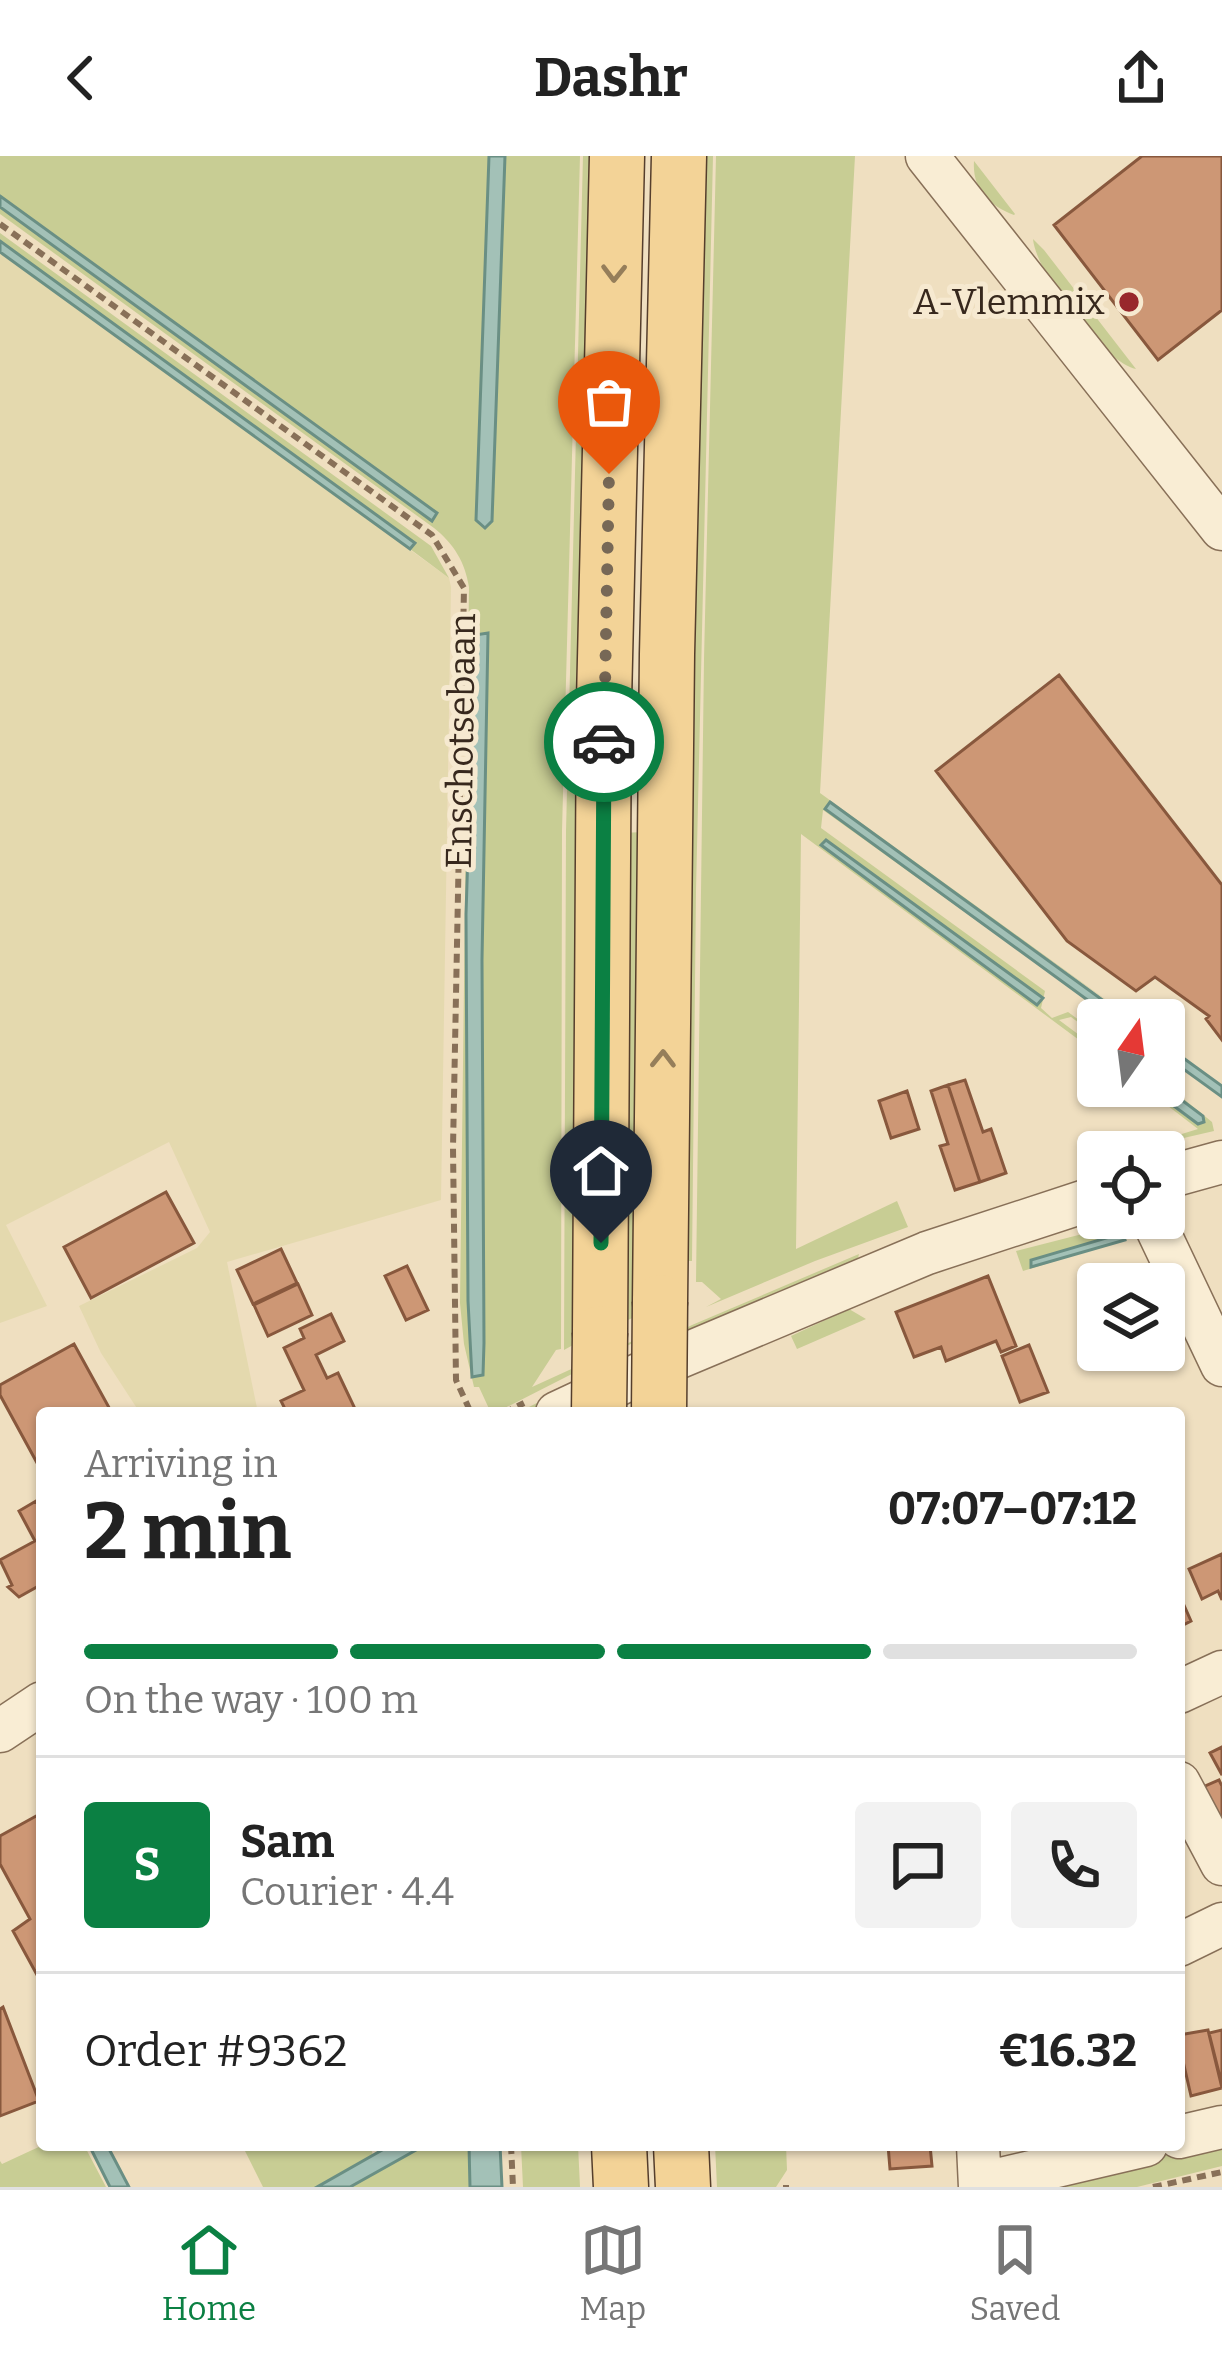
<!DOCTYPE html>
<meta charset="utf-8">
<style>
:root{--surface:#fff;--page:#f2f2f2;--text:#222;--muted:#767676;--line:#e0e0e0;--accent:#0b8043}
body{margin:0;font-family:Bitter,serif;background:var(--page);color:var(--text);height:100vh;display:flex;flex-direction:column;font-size:45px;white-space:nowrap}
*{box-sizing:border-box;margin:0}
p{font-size:39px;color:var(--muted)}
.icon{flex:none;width:66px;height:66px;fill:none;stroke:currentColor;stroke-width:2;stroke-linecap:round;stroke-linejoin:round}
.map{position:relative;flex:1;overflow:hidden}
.details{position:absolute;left:36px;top:1251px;width:1149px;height:744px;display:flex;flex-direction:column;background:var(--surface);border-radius:12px;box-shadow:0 3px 9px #0004}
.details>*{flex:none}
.needle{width:78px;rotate:14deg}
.fabs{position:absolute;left:1077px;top:843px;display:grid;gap:24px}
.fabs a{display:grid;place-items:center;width:108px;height:108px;border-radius:12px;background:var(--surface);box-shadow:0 3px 9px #0004;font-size:60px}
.pin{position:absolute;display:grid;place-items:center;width:102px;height:102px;color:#fff;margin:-123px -51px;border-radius:50% 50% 50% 0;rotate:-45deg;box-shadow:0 0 12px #0007}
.pin .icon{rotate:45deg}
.courier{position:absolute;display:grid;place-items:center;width:120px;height:120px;margin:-60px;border:9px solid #0b8043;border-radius:50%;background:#fff;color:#222;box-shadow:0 3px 15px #0007}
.head em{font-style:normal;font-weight:700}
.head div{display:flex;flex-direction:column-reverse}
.head{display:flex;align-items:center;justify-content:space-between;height:204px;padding:0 48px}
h1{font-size:78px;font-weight:700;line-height:90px}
.bar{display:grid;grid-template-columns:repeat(4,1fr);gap:18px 12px;align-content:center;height:144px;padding:0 48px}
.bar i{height:15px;border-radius:9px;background:var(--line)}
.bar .on{background:var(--accent)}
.bar p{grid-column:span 4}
.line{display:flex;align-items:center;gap:30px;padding:0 48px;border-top:3px solid var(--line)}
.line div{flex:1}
.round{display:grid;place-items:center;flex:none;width:126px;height:126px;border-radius:12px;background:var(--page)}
header{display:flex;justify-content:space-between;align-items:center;height:156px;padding:0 48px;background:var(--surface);font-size:54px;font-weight:700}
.menu{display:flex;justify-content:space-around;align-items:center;height:168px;border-top:3px solid var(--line);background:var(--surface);font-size:33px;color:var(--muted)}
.menu a{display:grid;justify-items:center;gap:6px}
.menu .on{color:var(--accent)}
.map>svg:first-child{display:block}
</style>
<header><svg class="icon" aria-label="back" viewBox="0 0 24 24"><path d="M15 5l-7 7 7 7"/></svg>Dashr<svg class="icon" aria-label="share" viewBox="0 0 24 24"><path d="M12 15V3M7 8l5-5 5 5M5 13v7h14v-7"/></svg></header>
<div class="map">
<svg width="1222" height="2031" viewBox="0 0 1222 2031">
<rect width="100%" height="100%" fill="#efdfc0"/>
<path fill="#e4d9ae" d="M0,96L449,422L451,431L441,1044L227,1106L258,1257H140L101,1197L79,1150L197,1092L210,1076L169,986L6,1069L47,1150L0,1167Z"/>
<path fill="#c8cd94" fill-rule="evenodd" d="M0,0H489L476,364L492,365L505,0H580L562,675L561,1193L556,1194L532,1231L672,1167L495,1257H491L479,1231H474L464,1188L460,1147L469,431C465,406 454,388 434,372L0,58V51L433,365L437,356L0,40ZM487,478L482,804L484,1187L483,1218L473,1221L468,1145L466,758L475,479Z
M583,0H597L573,1189L564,1194L566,675Z
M696,0H713L696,735L692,1105H678Z
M716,0H855L820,637L1134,864L830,647L987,772L1115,864L823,654L821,672L1045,835L1041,852L1052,862L1068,856L1098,878V881L1071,861L1059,864L1098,893V898L801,678L796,1093L897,1045L908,1071L815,1105L706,1151L721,1143L702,1126H696L704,503Z
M974,5L1015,58L1014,59C989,49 972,33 974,5Z
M0,77L431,390L449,422L410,393L414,386L0,85Z
M1033,83L1044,94L1136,213C1102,205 1036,117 1033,83Z
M645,676L641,1158L617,1169L619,677Z
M1164,927L1212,966L1214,975L1123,996L1198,973L1142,930L1197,968L1202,959L1163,930Z
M1141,1063L1146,1075L1125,1083L1122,1077L1030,1105L1032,1110L1107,1089L1023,1115L1016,1095Z
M859,1098L856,1111L531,1257H517L692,1169Z
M849,1153L866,1163L797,1193L791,1180Z
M1222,1980V2010L1137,2031H1012Z
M43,1989H84L106,2031H0V2005L2,2008Z
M242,1989H370L373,1999L317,2031H263Z
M425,1989H469L470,2031H351Z
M521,1989H578L580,2031H523Z
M715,1989H786L787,2014L776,2031H717Z"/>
<path fill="#a3c1b7" stroke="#6a8f84" stroke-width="3" d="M489,0H505L492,365L485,372L476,364Z
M0,40L437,357L432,365L0,51Z
M0,85L415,387L410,393L0,96Z
M488,477L482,804L484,1187L483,1219L472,1221L468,1145L466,758L475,479Z
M830,646L1130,864H1115L825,653Z
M826,684L1043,842L1037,849L821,689Z
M1164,888L1222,930V941L1164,899Z
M1147,930H1163L1203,960L1204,966L1198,968Z
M1123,1077L1125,1084L1031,1111V1104Z
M89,1989H107L129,2031H110Z
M391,1989H425L350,2031H317Z
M469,1989H500L502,2031H470Z"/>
<path fill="#cd9775" stroke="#88583d" stroke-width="3" d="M1142,0H1222V154L1158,204L1054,69Z
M1059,519L1222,729V884L1206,863L1209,860L1155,821L1136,835L1067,785L936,615Z
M965,924L983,976L991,973L1006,1017L980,1026L948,929Z
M948,929L980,1026L955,1034L940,990L948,988L931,935Z
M907,935L919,973L891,982L879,945Z
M166,1036L194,1087L91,1142L64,1091Z
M281,1093L297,1127L253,1148L237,1114Z
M407,1110L428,1154L406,1164L385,1120Z
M988,1120L1016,1190L1001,1196L996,1185L946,1205L941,1191L914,1201L896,1156Z
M298,1128L312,1159L268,1180L254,1149Z
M331,1158L344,1185L316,1199L327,1222L338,1217L357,1257H287L281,1245L304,1234L284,1192L304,1182L300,1173Z
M74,1188L112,1257H42V1316L0,1239V1229Z
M1029,1189L1048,1236L1020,1246L1002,1200Z
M36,1345L42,1356V1428L19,1441L8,1431L12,1429L0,1404L35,1385L19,1355Z
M1222,1398V1444L1218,1435L1202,1443L1189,1413Z
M1179,1438L1191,1465L1179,1471Z
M1222,1591V1619L1210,1597Z
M1219,1624L1222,1630V1664L1203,1631Z
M38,1659L42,1667V1828L13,1775L30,1763L0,1708V1680Z
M3,1851L39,1945L0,1960V1853Z
M1208,1874L1222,1932L1191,1940L1183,1905L1179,1906V1879Z
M1222,1874V1929L1209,1877Z
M888,1989H930L932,2010L890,2013Z"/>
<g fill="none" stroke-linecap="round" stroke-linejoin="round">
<g stroke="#887058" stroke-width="45">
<path id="minor" d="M927,0L1222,373
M1164,1022L1222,1006
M1152,1062L1222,1209
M557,1257L651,1213L927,1097L1098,1041
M1179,1536L1222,1516
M0,1575L42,1547
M1179,1627L1222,1708
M1179,1789L1222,1768
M1179,1981L1222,1971
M978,1989L980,2031
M980,2028L1146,1989"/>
</g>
<g stroke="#553e2c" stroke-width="57">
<path id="major" d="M660,1146L667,498L679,0
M600,1177L604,545L617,0
M619,1989L621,2031
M681,1989L683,2031"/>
</g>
<path stroke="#887058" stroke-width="6" stroke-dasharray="9 6" stroke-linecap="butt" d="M0,68L432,379L464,432L453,992L456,1224L471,1257
M504,1257L524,1247
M511,1989L513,2031
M786,2029V2031
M1153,2031L1222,2016"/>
<use href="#minor" stroke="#f9edd4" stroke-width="42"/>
<use href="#major" stroke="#f3d397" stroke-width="54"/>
<g stroke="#553e2c" stroke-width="57" stroke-linecap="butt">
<path id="major-bridge" d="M599,1257L600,1177
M659,1257L660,1146"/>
</g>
<use href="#major-bridge" stroke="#f3d397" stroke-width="54"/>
</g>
<defs><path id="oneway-chevron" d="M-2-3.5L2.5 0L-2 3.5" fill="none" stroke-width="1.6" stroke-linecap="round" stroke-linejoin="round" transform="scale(3)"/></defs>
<g stroke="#957e5a">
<use href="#oneway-chevron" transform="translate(614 117) rotate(91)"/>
<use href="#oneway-chevron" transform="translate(663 903) rotate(-89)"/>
</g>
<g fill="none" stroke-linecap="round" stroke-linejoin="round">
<path stroke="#776856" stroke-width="12" stroke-dasharray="0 21.6" d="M604,586L609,318"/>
<path stroke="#0b8043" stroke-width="15" d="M601,1087L604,586"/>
</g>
<circle fill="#98272c" stroke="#f6e9d0" stroke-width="4.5" cx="1129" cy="146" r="12"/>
<g text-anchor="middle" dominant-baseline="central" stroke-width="10" stroke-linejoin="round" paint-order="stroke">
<g font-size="36" fill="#37281d" stroke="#f6e9d0" text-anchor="end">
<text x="1105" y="146">A-Vlemmix</text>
</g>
<g font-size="36" fill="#37281d" stroke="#f6e9d0">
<text transform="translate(461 585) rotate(-89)">Enschotsebaan</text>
</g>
</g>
</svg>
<div class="fabs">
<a><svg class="needle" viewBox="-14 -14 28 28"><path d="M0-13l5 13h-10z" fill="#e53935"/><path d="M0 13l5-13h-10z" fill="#767676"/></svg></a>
<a><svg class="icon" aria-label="locate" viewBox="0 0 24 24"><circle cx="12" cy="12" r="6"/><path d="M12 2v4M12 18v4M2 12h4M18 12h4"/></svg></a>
<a><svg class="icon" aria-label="layers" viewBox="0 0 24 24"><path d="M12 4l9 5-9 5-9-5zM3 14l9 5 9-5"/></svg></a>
</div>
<div class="pin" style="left:609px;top:318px;background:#ea580c"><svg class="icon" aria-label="bag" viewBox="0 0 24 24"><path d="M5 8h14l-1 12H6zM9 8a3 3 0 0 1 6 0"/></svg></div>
<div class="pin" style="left:601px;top:1087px;background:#1f2937"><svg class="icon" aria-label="home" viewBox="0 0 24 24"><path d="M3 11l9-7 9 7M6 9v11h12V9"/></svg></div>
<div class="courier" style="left:604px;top:586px"><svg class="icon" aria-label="car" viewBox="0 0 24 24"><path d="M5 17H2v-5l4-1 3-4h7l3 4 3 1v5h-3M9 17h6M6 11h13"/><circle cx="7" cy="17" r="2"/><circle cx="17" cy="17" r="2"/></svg></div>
<section class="details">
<div class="head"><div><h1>2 min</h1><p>Arriving in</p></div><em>07:07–07:12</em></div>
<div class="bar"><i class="on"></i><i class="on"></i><i class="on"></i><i></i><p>On the way · 100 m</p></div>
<div class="line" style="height:216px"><b class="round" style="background:var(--accent);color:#fff">S</b><div><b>Sam</b><p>Courier · 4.4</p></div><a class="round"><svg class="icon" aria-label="chat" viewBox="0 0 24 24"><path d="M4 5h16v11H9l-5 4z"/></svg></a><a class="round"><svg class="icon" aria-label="phone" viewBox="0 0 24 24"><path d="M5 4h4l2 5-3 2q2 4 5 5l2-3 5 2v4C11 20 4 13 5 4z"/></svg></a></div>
<div class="line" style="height:156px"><div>Order #9362</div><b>€16.32</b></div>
</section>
</div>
<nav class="menu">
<a class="on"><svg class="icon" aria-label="home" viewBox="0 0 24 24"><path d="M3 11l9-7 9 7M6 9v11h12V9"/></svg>Home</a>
<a><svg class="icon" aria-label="map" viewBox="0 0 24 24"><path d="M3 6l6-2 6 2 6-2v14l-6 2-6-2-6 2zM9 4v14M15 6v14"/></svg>Map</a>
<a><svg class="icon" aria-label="saved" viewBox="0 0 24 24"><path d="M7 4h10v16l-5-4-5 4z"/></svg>Saved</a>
</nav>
